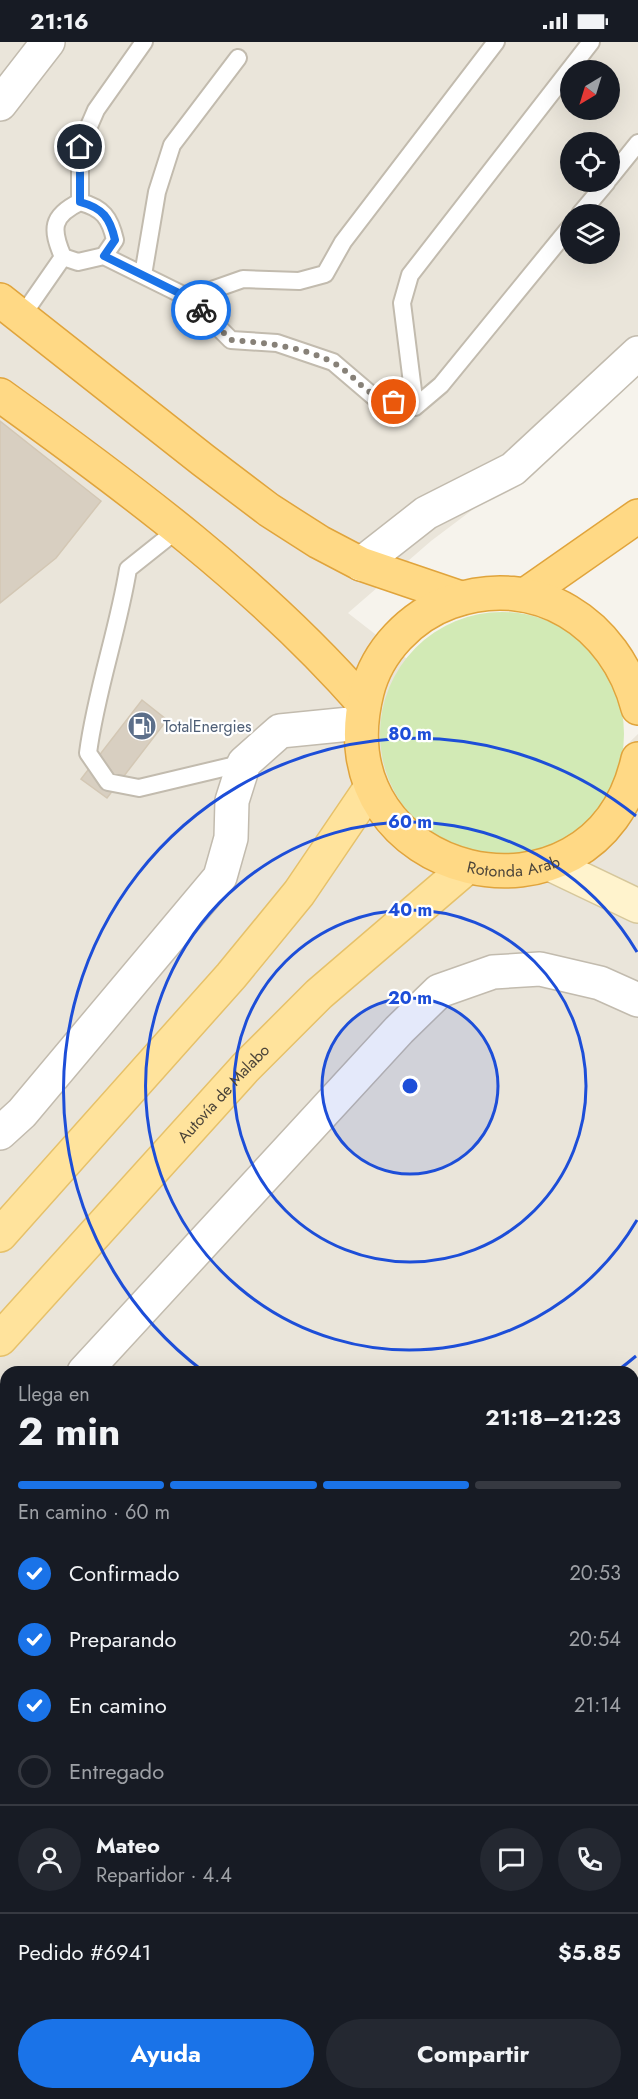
<!DOCTYPE html>
<html lang="es">
<meta charset="utf-8">
<style>
:root{--surface:#171b24;--page:#242831;--text:#f1f3f6;--muted:#9ea1a6;--line:#363941;--accent:#1a73e8}
body{margin:0;font-family:Jost,sans-serif;background:var(--page);color:var(--text);height:100vh;display:flex;flex-direction:column;font-size:22px;white-space:nowrap}
*{box-sizing:border-box;margin:0}
p{font-size:20px;color:var(--muted)}
.icon{flex:none;width:33px;height:33px;fill:none;stroke:currentColor;stroke-width:2;stroke-linecap:round;stroke-linejoin:round}
.map{position:relative;flex:1;overflow:hidden}
.details{position:absolute;left:0px;top:1324px;width:639px;height:734px;display:flex;flex-direction:column;background:var(--surface);border-radius:18px 18px 0 0;box-shadow:0 6px 24px #0002}
.details>*{flex:none}
.needle{width:39px;rotate:218deg}
.tools{position:absolute;left:560px;top:18px;display:grid;gap:12px}
.tools a{display:grid;place-items:center;width:60px;height:60px;border-radius:50%;background:var(--surface);box-shadow:0 6px 24px #0002;font-size:30px}
.pin{position:absolute;display:grid;place-items:center;width:51px;height:51px;color:#fff;margin:-26px;border:3px solid #fff;border-radius:50%;box-shadow:0 2px 6px #0007}
.courier{position:absolute;display:grid;place-items:center;width:60px;height:60px;margin:-30px;border:4px solid #1a73e8;border-radius:50%;background:#fff;color:#222;box-shadow:0 2px 8px #0007}
.head em{font-style:normal;font-weight:700}
.head div{display:flex;flex-direction:column-reverse}
.head{display:flex;align-items:center;justify-content:space-between;height:102px;padding:0 18px}
h1{font-size:39px;font-weight:700;line-height:45px}
.bar{display:grid;grid-template-columns:repeat(4,1fr);gap:9px 6px;align-content:center;height:72px;padding:0 18px}
.bar i{height:8px;border-radius:4px;background:var(--line)}
.bar .active{background:var(--accent)}
.bar p{grid-column:span 4}
.line{display:flex;align-items:center;gap:15px;padding:0 18px;border-top:2px solid var(--line)}
.line div{flex:1}
.round{display:grid;place-items:center;flex:none;width:63px;height:63px;border-radius:32px;background:var(--page)}
ol{padding:0 18px;list-style:none}
li{display:flex;align-items:center;gap:18px;height:66px}
li p{margin-inline-start:auto}
li .icon{padding:6px;border-radius:50%;background:var(--accent);color:#fff;stroke-width:4}
li:last-child{color:var(--muted)}
li i{width:33px;height:33px;border:3px solid var(--line);border-radius:50%}
.primary-button{display:flex;gap:12px;margin-top:auto;padding:12px 18px}
.primary-button a{flex:1;height:69px;border-radius:36px;background:var(--accent);color:#fff;font-size:24px;font-weight:700;line-height:69px;text-align:center}
.primary-button a+a{background:var(--page);color:var(--text)}
.status{display:flex;justify-content:space-between;align-items:center;height:42px;padding:0 30px;background:var(--surface);direction:ltr}
.status svg{height:16px;fill:currentColor}
.map>svg:first-child{display:block}
</style>
<div class="status"><b>21:16</b><svg viewBox="0 0 49 12"><path d="M0 12V9h3v3zM5 12V6h3v6zM10 12V3h3v9zM15 12V0h3v12zM26 1h20v11H26zM47 4h2v5h-2z"/></svg></div>
<div class="map">
<svg width="638" height="2057" viewBox="0 0 638 2057">
<rect width="100%" height="100%" fill="#f6f3ec"/>
<path fill="#eae5da" fill-rule="evenodd" d="M0,0H638V322L524,429L431,499L348,571L578,750L638,692V2057H0ZM570,28H609V68H570ZM570,100H609V140H570ZM570,172H609V212H570ZM6,1330H633V2052H6Z"/>
<path fill="#d2eab5" d="M380 692a122 122 0 1 1 244 0a122 122 0 1 1-244 0Z"/>
<path fill="#d8cfc1" stroke="#d3c7b4" stroke-width="1.5" d="M0,379L101,459L56,516L0,561Z
M142,658L167,678L107,756L81,737Z"/>
<g fill="none" stroke-linecap="round" stroke-linejoin="round">
<g stroke="#c2bbae" stroke-width="20">
<path id="service" d="M609,137L638,101
M80,160C103,166 110,176 115,198L104,214L78,220L63,215C51,187 51,174 80,160Z
M80,160V105L96,68L144,0
M580,172L607,140
M104,214L189,256L231,298L277,301L333,320L374,355L415,365L441,343L570,185
M143,233L157,150L172,103L238,16
M189,256L243,237L299,239L325,232L343,200L496,0
M22,274L63,215
M415,365L402,261L410,233L591,0
M177,488L128,527C118,589 96,649 88,711L108,740L139,746L244,721"/>
</g>
<g stroke="#c2bbae" stroke-width="36">
<path id="minor" d="M0,62L48,0
M361,522L426,471L513,427L638,311
M0,1091L22,1071L220,835L231,796L232,759L244,721L280,689L360,681
M84,1330L399,988L439,949L493,930L540,927L600,941L638,958
M0,1424L6,1417
M0,1563L6,1568
M633,1799L638,1800
M0,1817L6,1803"/>
</g>
<g stroke="#d6c79b" stroke-width="36">
<path id="secondary" d="M550,822L638,864"/>
</g>
<g stroke="#e6c16a" stroke-width="36">
<g id="primary">
<path d="M0,1193L231,934L299,851L371,745"/>
<path id="s1" d="M0,1297L245,1026L319,952L466,826"/>
</g>
</g>
<g stroke="#e0a43c" stroke-width="36">
<g id="trunk">
<path d="M0,258L203,418L269,468L319,500L361,522L461,556"/>
<path d="M0,353C128,445 260,543 364,662"/>
<path d="M525,553L638,474"/>
<path id="s2" d="M638,666C616,581 536,529 450,560C411,574 377,609 367,650C319,839 596,904 638,717"/>
</g>
</g>
<use href="#service" stroke="#fff" stroke-width="16"/>
<use href="#minor" stroke="#fff" stroke-width="33"/>
<use href="#secondary" stroke="#fff3cd" stroke-width="33"/>
<use href="#primary" stroke="#ffe39c" stroke-width="33"/>
<use href="#trunk" stroke="#ffd985" stroke-width="33"/>
</g>
<g fill="none" stroke-linecap="round" stroke-linejoin="round">
<path stroke="#878178" stroke-width="6" stroke-dasharray="0 10.8" d="M201,268L231,298C265,301 301,304 332,320C358,334 360,352 394,360"/>
<path stroke="#1a73e8" stroke-width="8" d="M80,105V160C103,166 110,176 115,198L104,214L189,256L201,268"/>
</g>
<circle cx="410" cy="1044" r="88" fill="#1d4ed8" fill-opacity=".12"/>
<g fill="none" stroke="#1d4ed8" stroke-width="3">
<circle cx="410" cy="1044" r="88"/>
<circle cx="410" cy="1044" r="176"/>
<path d="M637 1178A264 264 0 1 1 637 910"/>
<path d="M636 1314A352 352 0 0 1 617 1329M203 1329A352 352 0 1 1 636 774"/>
</g>
<defs>
<g id="fuel-disc" transform="scale(1.5)"><circle r="9.5" fill="#5c6f8a" stroke="#fff"/><path d="M-5.5-6h7V0h2V4h1.3V-2.5L3-4.5l.8-.8L6-3V5H2.5V1h-1V6h-7ZM-4.2-4.7v3.2H.2V-4.7Z" fill="#fff"/></g>
</defs>
<g fill-rule="evenodd">
<use href="#fuel-disc" x="142" y="684"/>
</g>
<g text-anchor="middle" dominant-baseline="central" stroke-width="4.5" stroke-linejoin="round" paint-order="stroke">
<g font-size="16" fill="#4e5e75" stroke="#fff" text-anchor="start">
<text x="163" y="684">TotalEnergies</text>
</g>
<g font-size="16" fill="#4b4439" stroke="#fff">
<text stroke="none"><textPath href="#s2" startOffset="644">Rotonda Arab</textPath></text>
<text stroke="none"><textPath href="#s1" startOffset="332">Autovía de Malabo</textPath></text>
</g>
</g>
<circle cx="410" cy="1044" r="9" fill="#1d4ed8" stroke="#fff" stroke-width="3"/>
<g font-size="18" text-anchor="middle" font-weight="bold" fill="#1d4ed8" stroke="#fff" stroke-width="4.5" stroke-linejoin="round" paint-order="stroke">
<text x="410" y="698">80 m</text>
<text x="410" y="786">60 m</text>
<text x="410" y="874">40 m</text>
<text x="410" y="962">20 m</text>
</g>
</svg>
<div class="tools">
<a><svg class="needle" viewBox="-14 -14 28 28"><path d="M0-13l5 13h-10z" fill="#e53935"/><path d="M0 13l5-13h-10z" fill="#9ea1a6"/></svg></a>
<a><svg class="icon" aria-label="locate" viewBox="0 0 24 24"><circle cx="12" cy="12" r="6"/><path d="M12 2v4M12 18v4M2 12h4M18 12h4"/></svg></a>
<a><svg class="icon" aria-label="layers" viewBox="0 0 24 24"><path d="M12 4l9 5-9 5-9-5zM3 14l9 5 9-5"/></svg></a>
</div>
<div class="pin" style="left:394px;top:360px;background:#ea580c"><svg class="icon" aria-label="bag" viewBox="0 0 24 24"><path d="M5 8h14l-1 12H6zM9 8a3 3 0 0 1 6 0"/></svg></div>
<div class="pin" style="left:80px;top:105px;background:#1f2937"><svg class="icon" aria-label="home" viewBox="0 0 24 24"><path d="M3 11l9-7 9 7M6 9v11h12V9"/></svg></div>
<div class="courier" style="left:201px;top:268px"><svg class="icon" aria-label="bike" viewBox="0 0 24 24"><circle cx="6" cy="16" r="4"/><circle cx="18" cy="16" r="4"/><path d="M6 16l4-8h5l3 8M10 8l3 8H6M13 5h3"/></svg></div>
<section class="details">
<div class="head"><div><h1>2 min</h1><p>Llega en</p></div><em>21:18–21:23</em></div>
<div class="bar"><i class="active"></i><i class="active"></i><i class="active"></i><i></i><p>En camino · 60 m</p></div>
<ol>
<li><svg class="icon" aria-label="check" viewBox="0 0 24 24"><path d="M5 12l5 5 9-10"/></svg>Confirmado<p>20:53</p></li>
<li><svg class="icon" aria-label="check" viewBox="0 0 24 24"><path d="M5 12l5 5 9-10"/></svg>Preparando<p>20:54</p></li>
<li><svg class="icon" aria-label="check" viewBox="0 0 24 24"><path d="M5 12l5 5 9-10"/></svg>En camino<p>21:14</p></li>
<li><i></i>Entregado</li>
</ol>
<div class="line" style="height:108px"><a class="round"><svg class="icon" aria-label="person" viewBox="0 0 24 24"><circle cx="12" cy="8" r="4"/><path d="M4 21q1-7 8-7t8 7"/></svg></a><div><b>Mateo</b><p>Repartidor · 4.4</p></div><a class="round"><svg class="icon" aria-label="chat" viewBox="0 0 24 24"><path d="M4 5h16v11H9l-5 4z"/></svg></a><a class="round"><svg class="icon" aria-label="phone" viewBox="0 0 24 24"><path d="M5 4h4l2 5-3 2q2 4 5 5l2-3 5 2v4C11 20 4 13 5 4z"/></svg></a></div>
<div class="line" style="height:78px"><div>Pedido #6941</div><b>$5.85</b></div>
<div class="primary-button"><a>Ayuda</a><a>Compartir</a></div>
</section>
</div>
